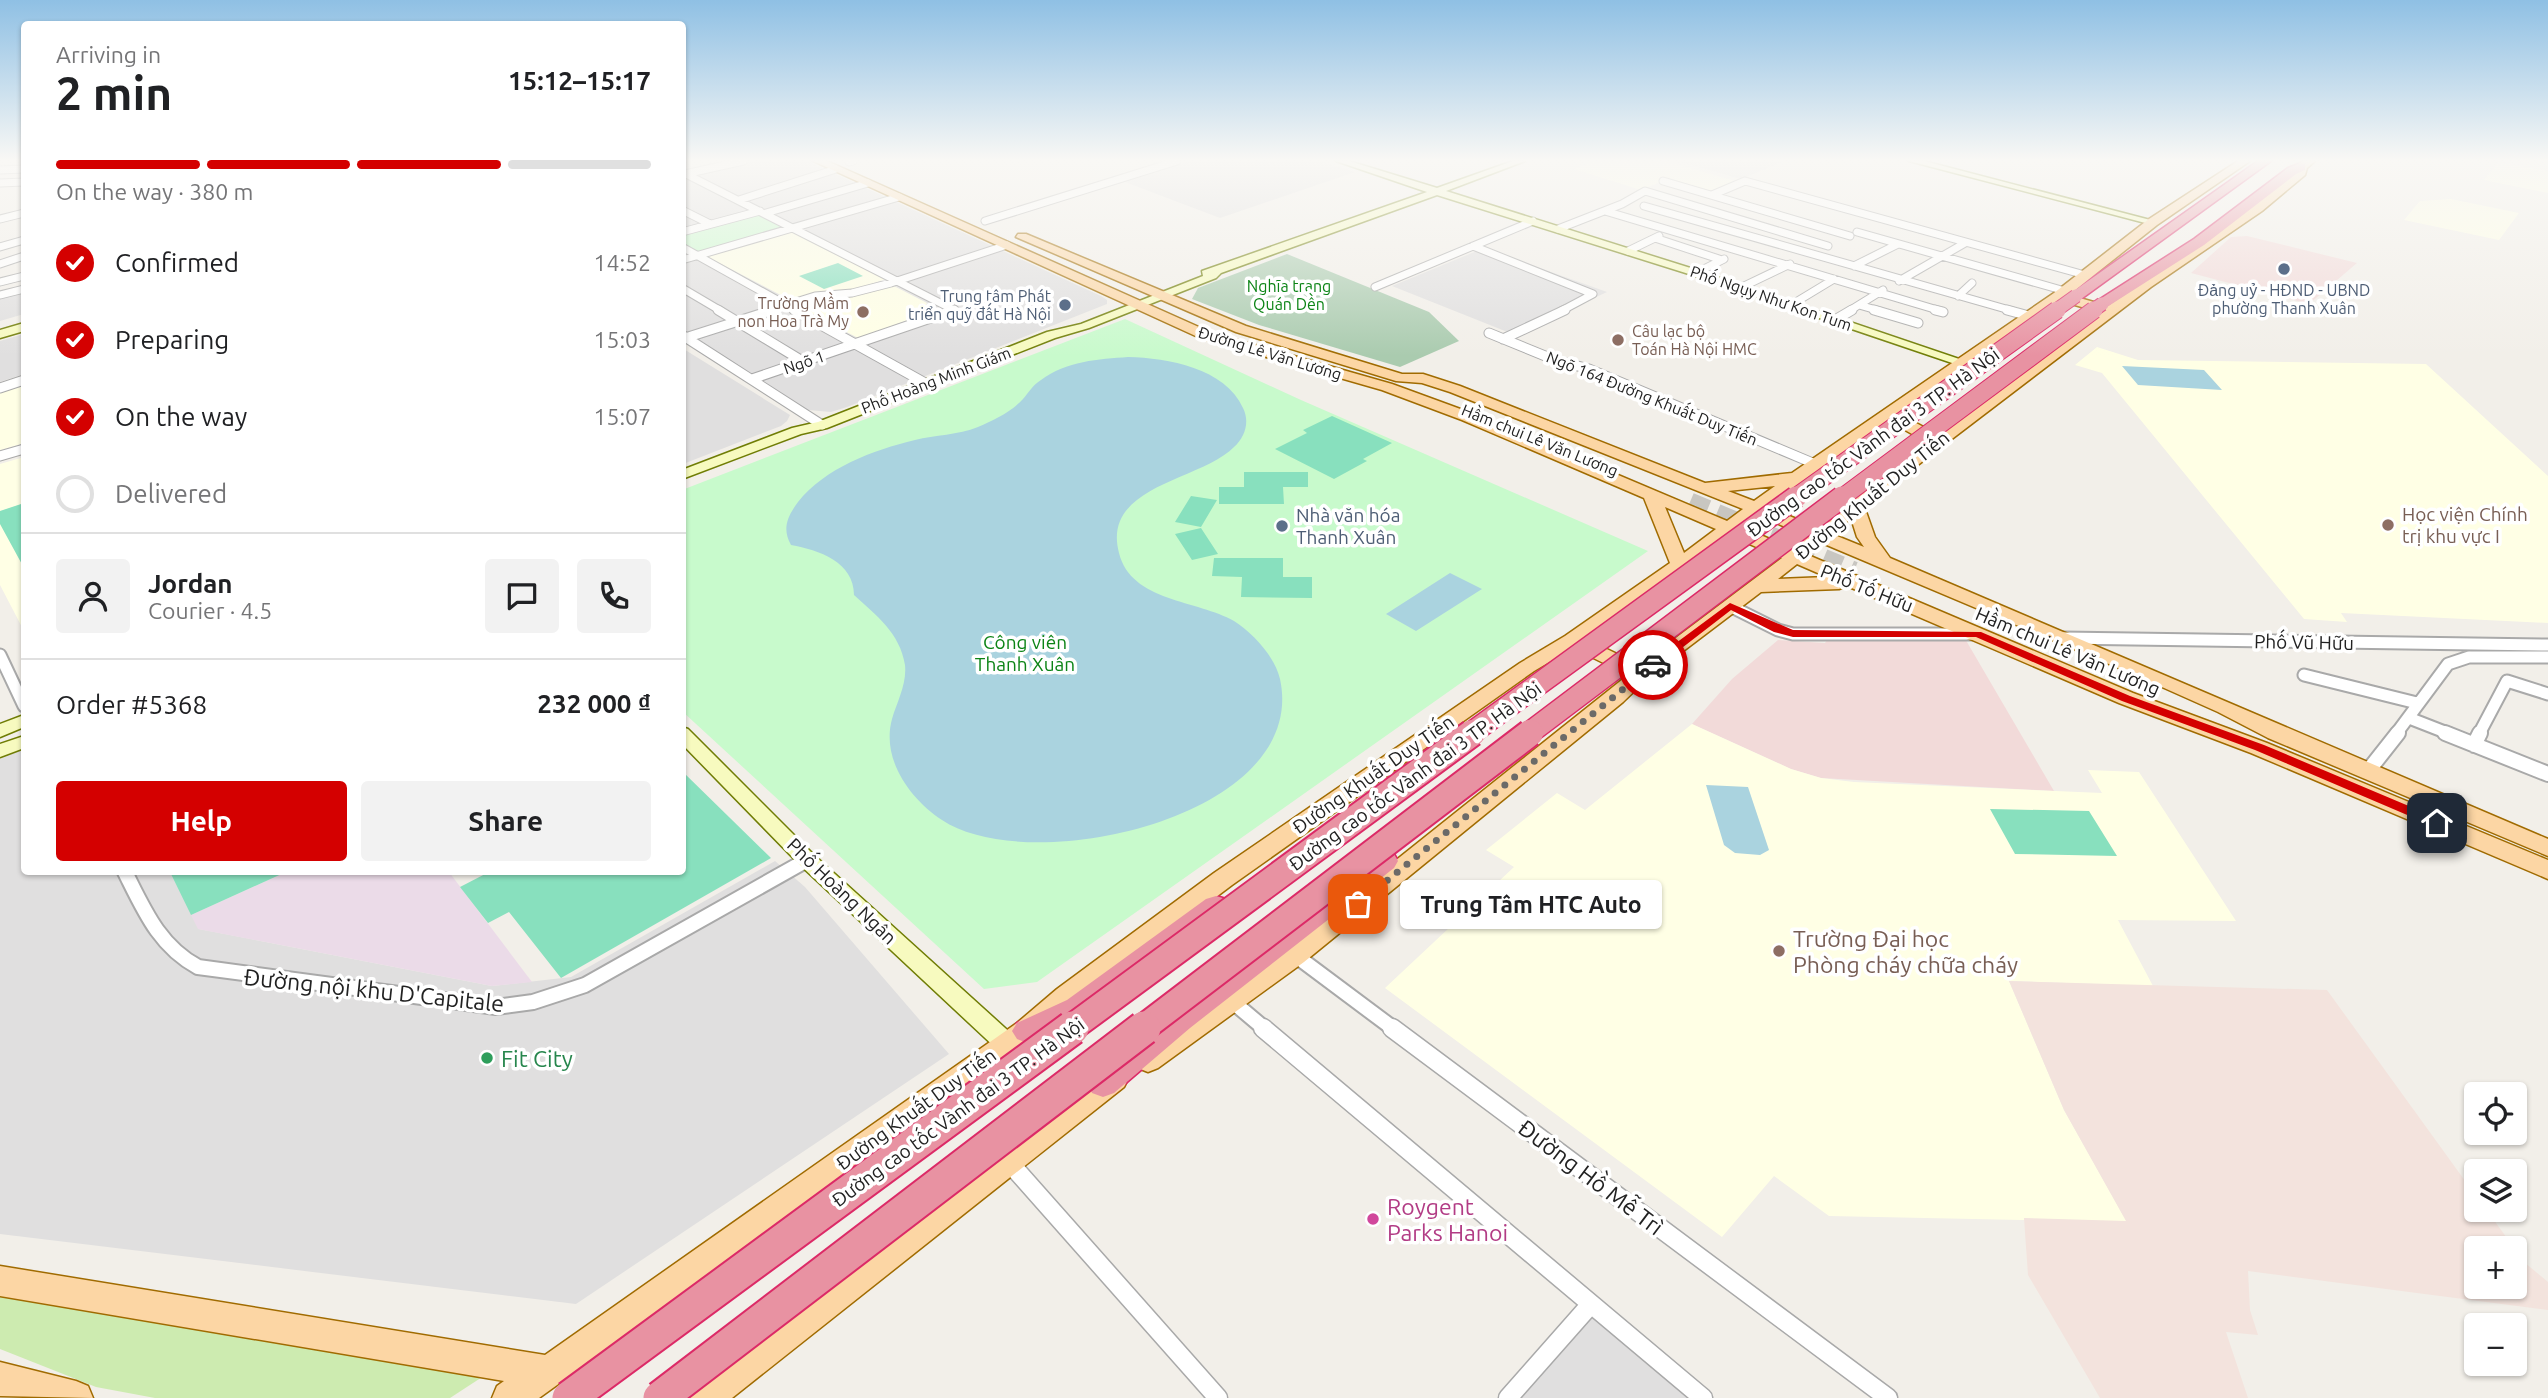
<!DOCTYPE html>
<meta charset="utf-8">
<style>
:root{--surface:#fff;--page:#f2f2f2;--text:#202124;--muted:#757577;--line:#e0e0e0;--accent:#d40000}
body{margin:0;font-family:Ubuntu,sans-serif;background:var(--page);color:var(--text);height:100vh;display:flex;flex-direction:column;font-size:26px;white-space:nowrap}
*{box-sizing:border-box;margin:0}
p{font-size:23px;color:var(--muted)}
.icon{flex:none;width:38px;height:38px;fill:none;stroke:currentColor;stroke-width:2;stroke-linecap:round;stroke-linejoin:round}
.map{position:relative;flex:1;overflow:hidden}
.side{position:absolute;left:21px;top:21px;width:665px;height:854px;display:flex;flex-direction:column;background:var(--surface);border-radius:7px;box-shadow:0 2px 5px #0004}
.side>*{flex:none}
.buttons{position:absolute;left:2464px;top:1082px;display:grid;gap:14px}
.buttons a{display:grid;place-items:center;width:63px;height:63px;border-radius:7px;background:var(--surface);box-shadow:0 2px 5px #0004;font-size:35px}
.pin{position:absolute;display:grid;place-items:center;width:60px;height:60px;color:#fff;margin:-30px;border-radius:14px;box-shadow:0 4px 10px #0006}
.courier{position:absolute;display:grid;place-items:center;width:70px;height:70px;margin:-35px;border:5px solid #d40000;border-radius:50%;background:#fff;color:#222;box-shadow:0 2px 9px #0007}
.bubble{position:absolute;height:49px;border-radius:7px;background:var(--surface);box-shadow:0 2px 5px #0004;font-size:23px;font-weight:700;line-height:49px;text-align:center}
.headline em{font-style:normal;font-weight:700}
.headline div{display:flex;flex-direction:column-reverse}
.headline{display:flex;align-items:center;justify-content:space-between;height:119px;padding:0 35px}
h1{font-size:46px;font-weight:700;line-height:52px}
.bar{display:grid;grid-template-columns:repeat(4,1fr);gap:10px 7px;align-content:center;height:84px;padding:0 35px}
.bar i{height:9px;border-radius:5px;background:var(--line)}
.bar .active{background:var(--accent)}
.bar p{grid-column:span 4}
.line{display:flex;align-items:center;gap:18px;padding:0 35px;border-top:2px solid var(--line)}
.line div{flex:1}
.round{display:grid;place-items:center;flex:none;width:74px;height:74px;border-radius:7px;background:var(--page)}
ol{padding:0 35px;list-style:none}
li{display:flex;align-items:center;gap:21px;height:77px}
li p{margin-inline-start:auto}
li .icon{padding:7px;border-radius:50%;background:var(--accent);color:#fff;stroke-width:4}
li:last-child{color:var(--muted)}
li i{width:38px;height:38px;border:4px solid var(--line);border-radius:50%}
.primary-button{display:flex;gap:14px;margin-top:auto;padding:14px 35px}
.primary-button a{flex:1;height:80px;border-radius:7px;background:var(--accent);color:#fff;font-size:28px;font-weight:700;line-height:80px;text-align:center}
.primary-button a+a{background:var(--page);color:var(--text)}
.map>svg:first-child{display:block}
</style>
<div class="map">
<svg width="2548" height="1398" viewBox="0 0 2548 1398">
<rect width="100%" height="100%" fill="#f2efe9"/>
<path fill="#e0dfdf" d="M748,161H807L1101,296L1107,300V304L847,407L831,412L808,410L683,332L682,174L687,176Z
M1190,161H1319L1355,172L1220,218L1125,182Z
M1677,161H1784L1741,179Z
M1484,248L1607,292L1515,335L1392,286Z
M24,290V314L0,321V297Z
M24,334V374L0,382V341Z
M682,348L790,415L787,421L781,426L683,464Z
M24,749V872H170L199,929L492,986L571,977L775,861L805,887L949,1054L576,1304L0,1234V759Z
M1591,1304L1703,1398H1508Z"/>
<path fill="#f2dad9" d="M2247,236L2357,263L2309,304L2191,273L2231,237Z
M1830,636L1964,637L2054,791L1821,778L1791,769L1692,724L1732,679L1778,640L1825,643Z"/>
<path fill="#ebdbe8" d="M286,872H449L532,982L492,986L198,929L191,915Z"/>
<path fill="#ffffe5" d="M1595,161H1665L1742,183L1712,195L1663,181L1641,190L1574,169Z
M2499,162L2548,171V193L2484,180Z
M2451,199L2519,213L2499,240L2404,220L2420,201Z
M790,230L886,279L853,290L792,301L704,255Z
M892,285L927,303L919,316L858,338L796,306L819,297Z
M2097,347L2138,360L2426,364L2548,476V623L2341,613L2347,622L2304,619L2102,373L2075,365Z
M24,386V443L0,450V393Z
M24,457V631L0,585V464Z
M1692,724L1791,769L1821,778L1854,782L2102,793L2088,770L2139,772L2236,921L2118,920L2153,986L2009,981L2064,1110L2127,1222L1829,1216L1774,1176L1722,1237L1385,988L1514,867L1486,850L1557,793L1585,810Z"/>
<path fill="#f3e3dd" d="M2009,981L2327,990L2476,1196V1209H2486L2514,1248H2476V1286H2515V1249L2524,1262L2548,1282V1310L2248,1271L2250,1310L2258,1335L2226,1332L2248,1398H2100L2028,1275L2024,1218L2126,1221L2064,1110Z"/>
<path fill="#cdebb0" d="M0,1294L496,1368L450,1398H155L96,1387L0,1349Z"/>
<path fill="#aacbaf" d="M1287,254L1429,312L1459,341L1400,367L1259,325L1192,299L1198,288Z"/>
<path fill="#c8facc" d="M760,211L794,228L697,256L683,247L682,232Z
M1125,319L1301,400L1648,551L1037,982L984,989L683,712L682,490Z"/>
<path fill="#88e0be" d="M838,263L863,276L824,289L799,276Z
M1332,416L1392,443L1363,459L1367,461L1334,479L1275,449L1307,433L1303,430Z
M1244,472H1308V487H1283L1284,504H1219V487H1244Z
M1191,496L1217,500L1201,527L1175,522Z
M24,503V568L0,524V511Z
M1201,528L1218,554L1192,560L1175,534Z
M1214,558H1283V577H1312V598L1241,597L1242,577L1212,576Z
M683,772L771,858L561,978L509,912L488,923L460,887L489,872H682Z
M1990,809L2089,811L2117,856L2015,854Z
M170,872H286L191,915Z"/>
<path fill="#aad3df" d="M1128,357C1168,358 1225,368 1243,408C1250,422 1245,437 1234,447C1201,481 1101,485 1119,553C1131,602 1198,600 1234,621C1253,633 1275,657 1280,679C1310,817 1030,879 942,820C910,799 881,759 892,719C897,702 907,684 905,665C900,633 876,615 854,595C854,562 819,550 791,545C782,529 787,517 798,502C825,468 873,450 915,440C935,435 958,435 978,427C994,420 1011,412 1023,399C1029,392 1033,385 1041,380C1066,361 1099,359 1128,357Z
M2122,366L2204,370L2222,390L2138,385Z
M1450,573L1482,589L1416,631L1386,614Z
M1706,785L1748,787L1769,850L1760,855L1735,853L1724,845Z"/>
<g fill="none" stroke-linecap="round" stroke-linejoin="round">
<path stroke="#c8c6c1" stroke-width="19" stroke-dasharray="19 10" stroke-linecap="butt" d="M1690,502L1854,571"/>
<g stroke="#a9a9a9" stroke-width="9">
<path id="street-far4" d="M849,162L853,161
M0,170L24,169
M682,172L954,310
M685,174L743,161
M1663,181L1850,236
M0,183L24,182
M1712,195L1745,181L2085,275
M739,200L836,169
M1644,206L2013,311
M682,210L710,224
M1605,211L1941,311
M766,213L868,183
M0,219L24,213
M985,221L1177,161
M1558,229L1622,204L1645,191L1828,246
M682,232L760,211
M1857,232L2065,291
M1655,238L1722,260
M1473,246L1593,294L1561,311
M0,247L24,240
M682,247L797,311
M1628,251L1659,236
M682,260L899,197
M0,264L24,256
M1854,266L1898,244
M1696,273L1724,259
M1899,281L1965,243
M0,282L24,276
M1375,287L1533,221
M682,288L721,311
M1740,288L1790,264
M0,295L24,289
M1958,296L1972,283
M1791,305L1834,279
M1859,305L1880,311
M767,311L815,296L852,293L891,283L1007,245
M950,311L954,310
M1849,311L1883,290"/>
</g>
<g stroke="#a9a9a9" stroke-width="11">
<path id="street-far3" d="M718,310L804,362
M794,310L927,384
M1874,310L1918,323
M1935,310L1943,312
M2007,310L2029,316
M1835,320L1852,310
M1489,333L1555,360L1589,369L1815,464
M682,335L822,425
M682,339L773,310
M1503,339L1565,310
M752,379L954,310
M0,388L24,380
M0,456L24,449"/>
</g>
<g stroke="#a9a9a9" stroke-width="15">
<path id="street-far2" d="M1730,606L1778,630L1793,634H1972
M2063,638L2548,645
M0,655L24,706
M2304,675L2417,703
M2409,718L2450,734
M2396,734L2448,664L2469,657H2548
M2479,734L2507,681L2548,694"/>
</g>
<g stroke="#a9a9a9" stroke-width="18">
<path id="street-far1" d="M2445,733L2548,774
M2474,745L2480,733
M2368,771L2398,733
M125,872C144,910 159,946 198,967L496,1007L533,1002L585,985L807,860
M1295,955L1394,1029
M1233,1002L1265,1029"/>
</g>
<g stroke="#a9a9a9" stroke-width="21">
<path id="street" d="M1263,1028L1703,1398
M1392,1028L1888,1398
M1008,1161L1218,1398
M1508,1398L1591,1304"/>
</g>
<g stroke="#707d05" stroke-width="3">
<path id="secondary" d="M1336,161H1349L1437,188L1513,161H1525L1446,191L1700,271L1968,362L1958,365L1692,275L1437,195L1221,273L1216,278L1089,328L1055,338L827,428L801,434L682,479V470L792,428L818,422L1047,332L1081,324L1203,276L1202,271L1427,192Z
M1909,161H1924L2158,222L2153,225Z
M24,323V331L0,338V330Z
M24,715V727L0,737V724Z
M682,727L688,729L814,855L1015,1037L1018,1044L1015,1051L1007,1053L999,1051L800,865L682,744Z
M24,736V748L0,757V744Z"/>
</g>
<g stroke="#a06b00" stroke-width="3">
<path id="primary" d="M813,161H827L1210,332L1392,384L1474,414L1727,521L1743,509L1450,392L1422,383L1396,381L1236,332L1016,237L1018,234H1026L1246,326L1402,374H1423L1460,386L1705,483L1792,473L2054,293L2149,219L2238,161H2250L2157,225L2069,295L2108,306L2254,205L2295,172L2297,165L2303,161H2315L2307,168L2305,175L2262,211L2151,287L1864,506L1875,537L1890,558L2548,839V856L2268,738L2218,712L2135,675L1822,543L1808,555L2133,693L2267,743L2548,860V879L2251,753L2119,703L1847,586L1839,589L1761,592L1649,677L1623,702L1304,962L1158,1068L1148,1072L1138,1068L1134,1060L1138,1052L1286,948L1628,675L1573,648L1534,671L1232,885L1075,1003L1037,1039L539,1398H492L497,1386L504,1381L0,1296V1266L545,1355L1017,1023L1057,989L1214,873L1520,663L1565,636L1670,563L1644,498L1462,420L1382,390L1200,338ZM2061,301L2099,312L1937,434L1916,423L1893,417ZM1883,425L1905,430L1928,443L1849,501L1818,528L1768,507ZM1775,486L1754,501L1728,491ZM1665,507L1716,529L1684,553ZM1758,515L1808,537L1793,549L1742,527ZM1851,518L1857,537L1864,547L1832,534ZM1731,536L1782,558L1640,665L1586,639ZM1797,564L1827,577L1778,579Z
M1114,1067L1124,1071L1128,1079L1124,1087L732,1398H688L693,1386L1104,1071Z
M0,1362L76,1381L88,1386L93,1398L0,1396Z"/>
</g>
<g stroke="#dc2a67" stroke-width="3">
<path id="highway" d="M2258,161H2271L2081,299H2071L2069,296L2071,293Z
M2301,163L2305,164V170L2296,174L2204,245L2107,307H2097L2095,304L2097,301L2194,239L2288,168Z
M1385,852L1394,854L1398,861L1394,868L1190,1028L1114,1093L1103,1097L1092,1093L1088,1084L1092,1075L1170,1012L1376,854Z
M1216,896L1226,899L1229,906L1226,913L1087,1016L1027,1043L1017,1039L1012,1031L1017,1023L1067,1000L1206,899Z"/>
</g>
<use href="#street-far4" stroke="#fff" stroke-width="7"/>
<use href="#street-far3" stroke="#fff" stroke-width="9"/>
<use href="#street-far2" stroke="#fff" stroke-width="11"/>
<use href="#street-far1" stroke="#fff" stroke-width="14"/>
<use href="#street" stroke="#fff" stroke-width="18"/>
<use href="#secondary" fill="#f7fabf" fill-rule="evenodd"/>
<use href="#primary" fill="#fcd6a4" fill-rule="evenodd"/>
<use href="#highway" fill="#e892a2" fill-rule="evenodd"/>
<g stroke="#dc2a67" stroke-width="15" stroke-linecap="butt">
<path id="highway-bridge-far4" d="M2055,311L2076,296
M2092,311L2102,304"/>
</g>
<g stroke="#dc2a67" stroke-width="19" stroke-linecap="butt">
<path id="highway-bridge-far3" d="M1793,499L2057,310
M1840,499L2094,310"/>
</g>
<g stroke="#dc2a67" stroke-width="24" stroke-linecap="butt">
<path id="highway-bridge-far2" d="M1470,734L1796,497
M1528,734L1842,497"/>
</g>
<g stroke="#dc2a67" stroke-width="30" stroke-linecap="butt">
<path id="highway-bridge-far1" d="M1070,1029L1472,733
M1142,1029L1530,733"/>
</g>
<g stroke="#dc2a67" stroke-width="37" stroke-linecap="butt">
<path id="highway-bridge" d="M569,1398L1072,1028
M660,1398L1144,1028"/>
</g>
<use href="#highway-bridge-far4" stroke="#e892a2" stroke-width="13"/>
<use href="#highway-bridge-far3" stroke="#e892a2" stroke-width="17"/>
<use href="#highway-bridge-far2" stroke="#e892a2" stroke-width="21"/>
<use href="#highway-bridge-far1" stroke="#e892a2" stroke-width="26"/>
<use href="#highway-bridge" stroke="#e892a2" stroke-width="33"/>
</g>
<linearGradient id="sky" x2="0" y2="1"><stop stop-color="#8fc0e4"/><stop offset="0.45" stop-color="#f9f8f5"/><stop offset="1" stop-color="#f9f8f5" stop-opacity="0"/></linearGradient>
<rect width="2548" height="356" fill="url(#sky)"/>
<path fill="#d40000" d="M1730,603L1793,630L1981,632L2130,696L2264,745L2442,820L2443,823L2437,828L2433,826L2255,750L2122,701L1976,637H1793L1774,632L1731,610L1656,668H1649V663Z"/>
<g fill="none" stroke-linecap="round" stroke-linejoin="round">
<path stroke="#6b6a68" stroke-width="7" stroke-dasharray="0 12.6" d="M1358,904L1653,665"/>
</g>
<g fill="#5c6f8a" stroke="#fff" stroke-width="2.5">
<circle cx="2284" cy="269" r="7"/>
<circle cx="1065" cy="305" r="7"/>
<circle cx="1282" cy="526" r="7"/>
</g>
<g fill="#8d6e63" stroke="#fff" stroke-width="2.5">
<circle cx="863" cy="312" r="7"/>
<circle cx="1618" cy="340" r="7"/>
<circle cx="2388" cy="525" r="7"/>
<circle cx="1779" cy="951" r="7"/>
</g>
<circle fill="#2e9e5b" stroke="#fff" stroke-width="2.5" cx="487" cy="1058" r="7"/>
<circle fill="#d1479c" stroke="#fff" stroke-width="2.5" cx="1373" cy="1219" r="7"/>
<g text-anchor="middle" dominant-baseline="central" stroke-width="7" stroke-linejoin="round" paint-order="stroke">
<g font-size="16" fill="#0c8416" stroke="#fff">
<text x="1289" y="286">Nghĩa trang<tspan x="1289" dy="18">Quán Dền</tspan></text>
</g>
<g font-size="16" fill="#4e5e75" stroke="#fff">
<text x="2284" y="290">Đảng uỷ - HĐND - UBND<tspan x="2284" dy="18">phường Thanh Xuân</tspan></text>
<text x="1051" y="296" text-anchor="end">Trung tâm Phát<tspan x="1051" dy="18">triển quỹ đất Hà Nội</tspan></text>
</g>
<g font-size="16" fill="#222" stroke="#fff">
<text transform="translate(1771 298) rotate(19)">Phố Ngụy Như Kon Tum</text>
<text transform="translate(1270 353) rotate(17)">Đường Lê Văn Lương</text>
<text transform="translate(804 362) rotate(-19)">Ngõ 1</text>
<text transform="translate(936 380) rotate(-21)">Phố Hoàng Minh Giám</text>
<text transform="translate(1652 398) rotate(22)">Ngõ 164 Đường Khuất Duy Tiến</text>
<text transform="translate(1540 440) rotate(22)">Hầm chui Lê Văn Lương</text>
</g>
<g font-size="16" fill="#785e54" stroke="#fff" text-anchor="end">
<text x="849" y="303">Trường Mầm<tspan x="849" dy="18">non Hoa Trà My</tspan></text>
<text x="1632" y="331" text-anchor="start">Câu lạc bộ<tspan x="1632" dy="18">Toán Hà Nội HMC</tspan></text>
</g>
<g font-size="19" fill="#222" stroke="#fff">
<text transform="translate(1873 442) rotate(-36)">Đường cao tốc Vành đai 3 TP. Hà Nội</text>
<text transform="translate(1872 495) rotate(-39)">Đường Khuất Duy Tiến</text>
<text transform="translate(1867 588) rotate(22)">Phố Tố Hữu</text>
<text transform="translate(2304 642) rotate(1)">Phố Vũ Hữu</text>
<text transform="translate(2068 651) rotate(23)">Hầm chui Lê Văn Lương</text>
<text transform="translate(1373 774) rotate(-35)">Đường Khuất Duy Tiến</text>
<text transform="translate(1415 776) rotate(-36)">Đường cao tốc Vành đai 3 TP. Hà Nội</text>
<text transform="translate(842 891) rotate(44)">Phố Hoàng Ngân</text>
<text transform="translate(916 1109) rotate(-36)">Đường Khuất Duy Tiến</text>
<text transform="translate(958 1112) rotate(-36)">Đường cao tốc Vành đai 3 TP. Hà Nội</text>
</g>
<g font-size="19" fill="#785e54" stroke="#fff" text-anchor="start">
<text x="2402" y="514">Học viện Chính<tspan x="2402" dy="22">trị khu vực I</tspan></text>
</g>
<g font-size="19" fill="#4e5e75" stroke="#fff" text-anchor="start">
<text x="1296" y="515">Nhà văn hóa<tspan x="1296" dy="22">Thanh Xuân</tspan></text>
</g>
<g font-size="19" fill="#0c8416" stroke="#fff">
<text x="1025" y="642">Công viên<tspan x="1025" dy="22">Thanh Xuân</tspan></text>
</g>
<g font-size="23" fill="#785e54" stroke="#fff" text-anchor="start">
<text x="1793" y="938">Trường Đại học<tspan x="1793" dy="26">Phòng cháy chữa cháy</tspan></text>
</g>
<g font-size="23" fill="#222" stroke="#fff">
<text transform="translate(374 990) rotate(6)">Đường nội khu D'Capitale</text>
<text transform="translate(1591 1177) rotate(37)">Đường Hồ Mễ Trì</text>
</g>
<g font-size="23" fill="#27864d" stroke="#fff" text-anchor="start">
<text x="501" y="1058">Fit City</text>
</g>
<g font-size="23" fill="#b23c85" stroke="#fff" text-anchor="start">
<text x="1387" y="1206">Roygent<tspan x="1387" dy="26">Parks Hanoi</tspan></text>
</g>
</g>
</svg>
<div class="buttons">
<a><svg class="icon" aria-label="locate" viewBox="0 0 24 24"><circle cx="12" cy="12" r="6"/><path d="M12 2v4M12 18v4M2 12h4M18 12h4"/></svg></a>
<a><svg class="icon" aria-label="layers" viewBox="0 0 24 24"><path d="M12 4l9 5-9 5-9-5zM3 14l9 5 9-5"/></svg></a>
<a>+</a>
<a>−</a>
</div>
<div class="pin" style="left:1358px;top:904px;background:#ea580c"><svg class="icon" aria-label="bag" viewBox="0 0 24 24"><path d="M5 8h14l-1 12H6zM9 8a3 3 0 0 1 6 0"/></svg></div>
<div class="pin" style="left:2437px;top:823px;background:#1f2937"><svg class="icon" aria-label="home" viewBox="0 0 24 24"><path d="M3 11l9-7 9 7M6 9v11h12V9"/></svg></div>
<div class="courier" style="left:1653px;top:665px"><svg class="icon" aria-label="car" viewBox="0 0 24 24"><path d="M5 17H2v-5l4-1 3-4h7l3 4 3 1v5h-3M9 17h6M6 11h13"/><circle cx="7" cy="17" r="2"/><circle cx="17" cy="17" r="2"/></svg></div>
<div class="bubble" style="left:1400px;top:880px;width:262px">Trung Tâm HTC Auto</div>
<section class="side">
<div class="headline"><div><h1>2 min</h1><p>Arriving in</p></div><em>15:12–15:17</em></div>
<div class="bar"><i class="active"></i><i class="active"></i><i class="active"></i><i></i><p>On the way · 380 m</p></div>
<ol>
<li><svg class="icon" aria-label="check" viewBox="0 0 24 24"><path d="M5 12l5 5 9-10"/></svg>Confirmed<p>14:52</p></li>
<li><svg class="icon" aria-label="check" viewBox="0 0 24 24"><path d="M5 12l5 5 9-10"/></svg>Preparing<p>15:03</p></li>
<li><svg class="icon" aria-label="check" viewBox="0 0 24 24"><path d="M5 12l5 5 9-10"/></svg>On the way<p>15:07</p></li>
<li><i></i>Delivered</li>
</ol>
<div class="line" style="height:126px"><a class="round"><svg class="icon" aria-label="person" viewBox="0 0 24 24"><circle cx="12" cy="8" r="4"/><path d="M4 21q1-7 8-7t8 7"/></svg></a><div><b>Jordan</b><p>Courier · 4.5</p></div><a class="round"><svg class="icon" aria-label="chat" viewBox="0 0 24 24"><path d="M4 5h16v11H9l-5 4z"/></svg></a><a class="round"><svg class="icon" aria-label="phone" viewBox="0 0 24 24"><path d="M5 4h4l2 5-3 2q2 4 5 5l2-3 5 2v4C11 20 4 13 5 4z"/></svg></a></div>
<div class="line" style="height:91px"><div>Order #5368</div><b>232 000 ₫</b></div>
<div class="primary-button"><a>Help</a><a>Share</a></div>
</section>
</div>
